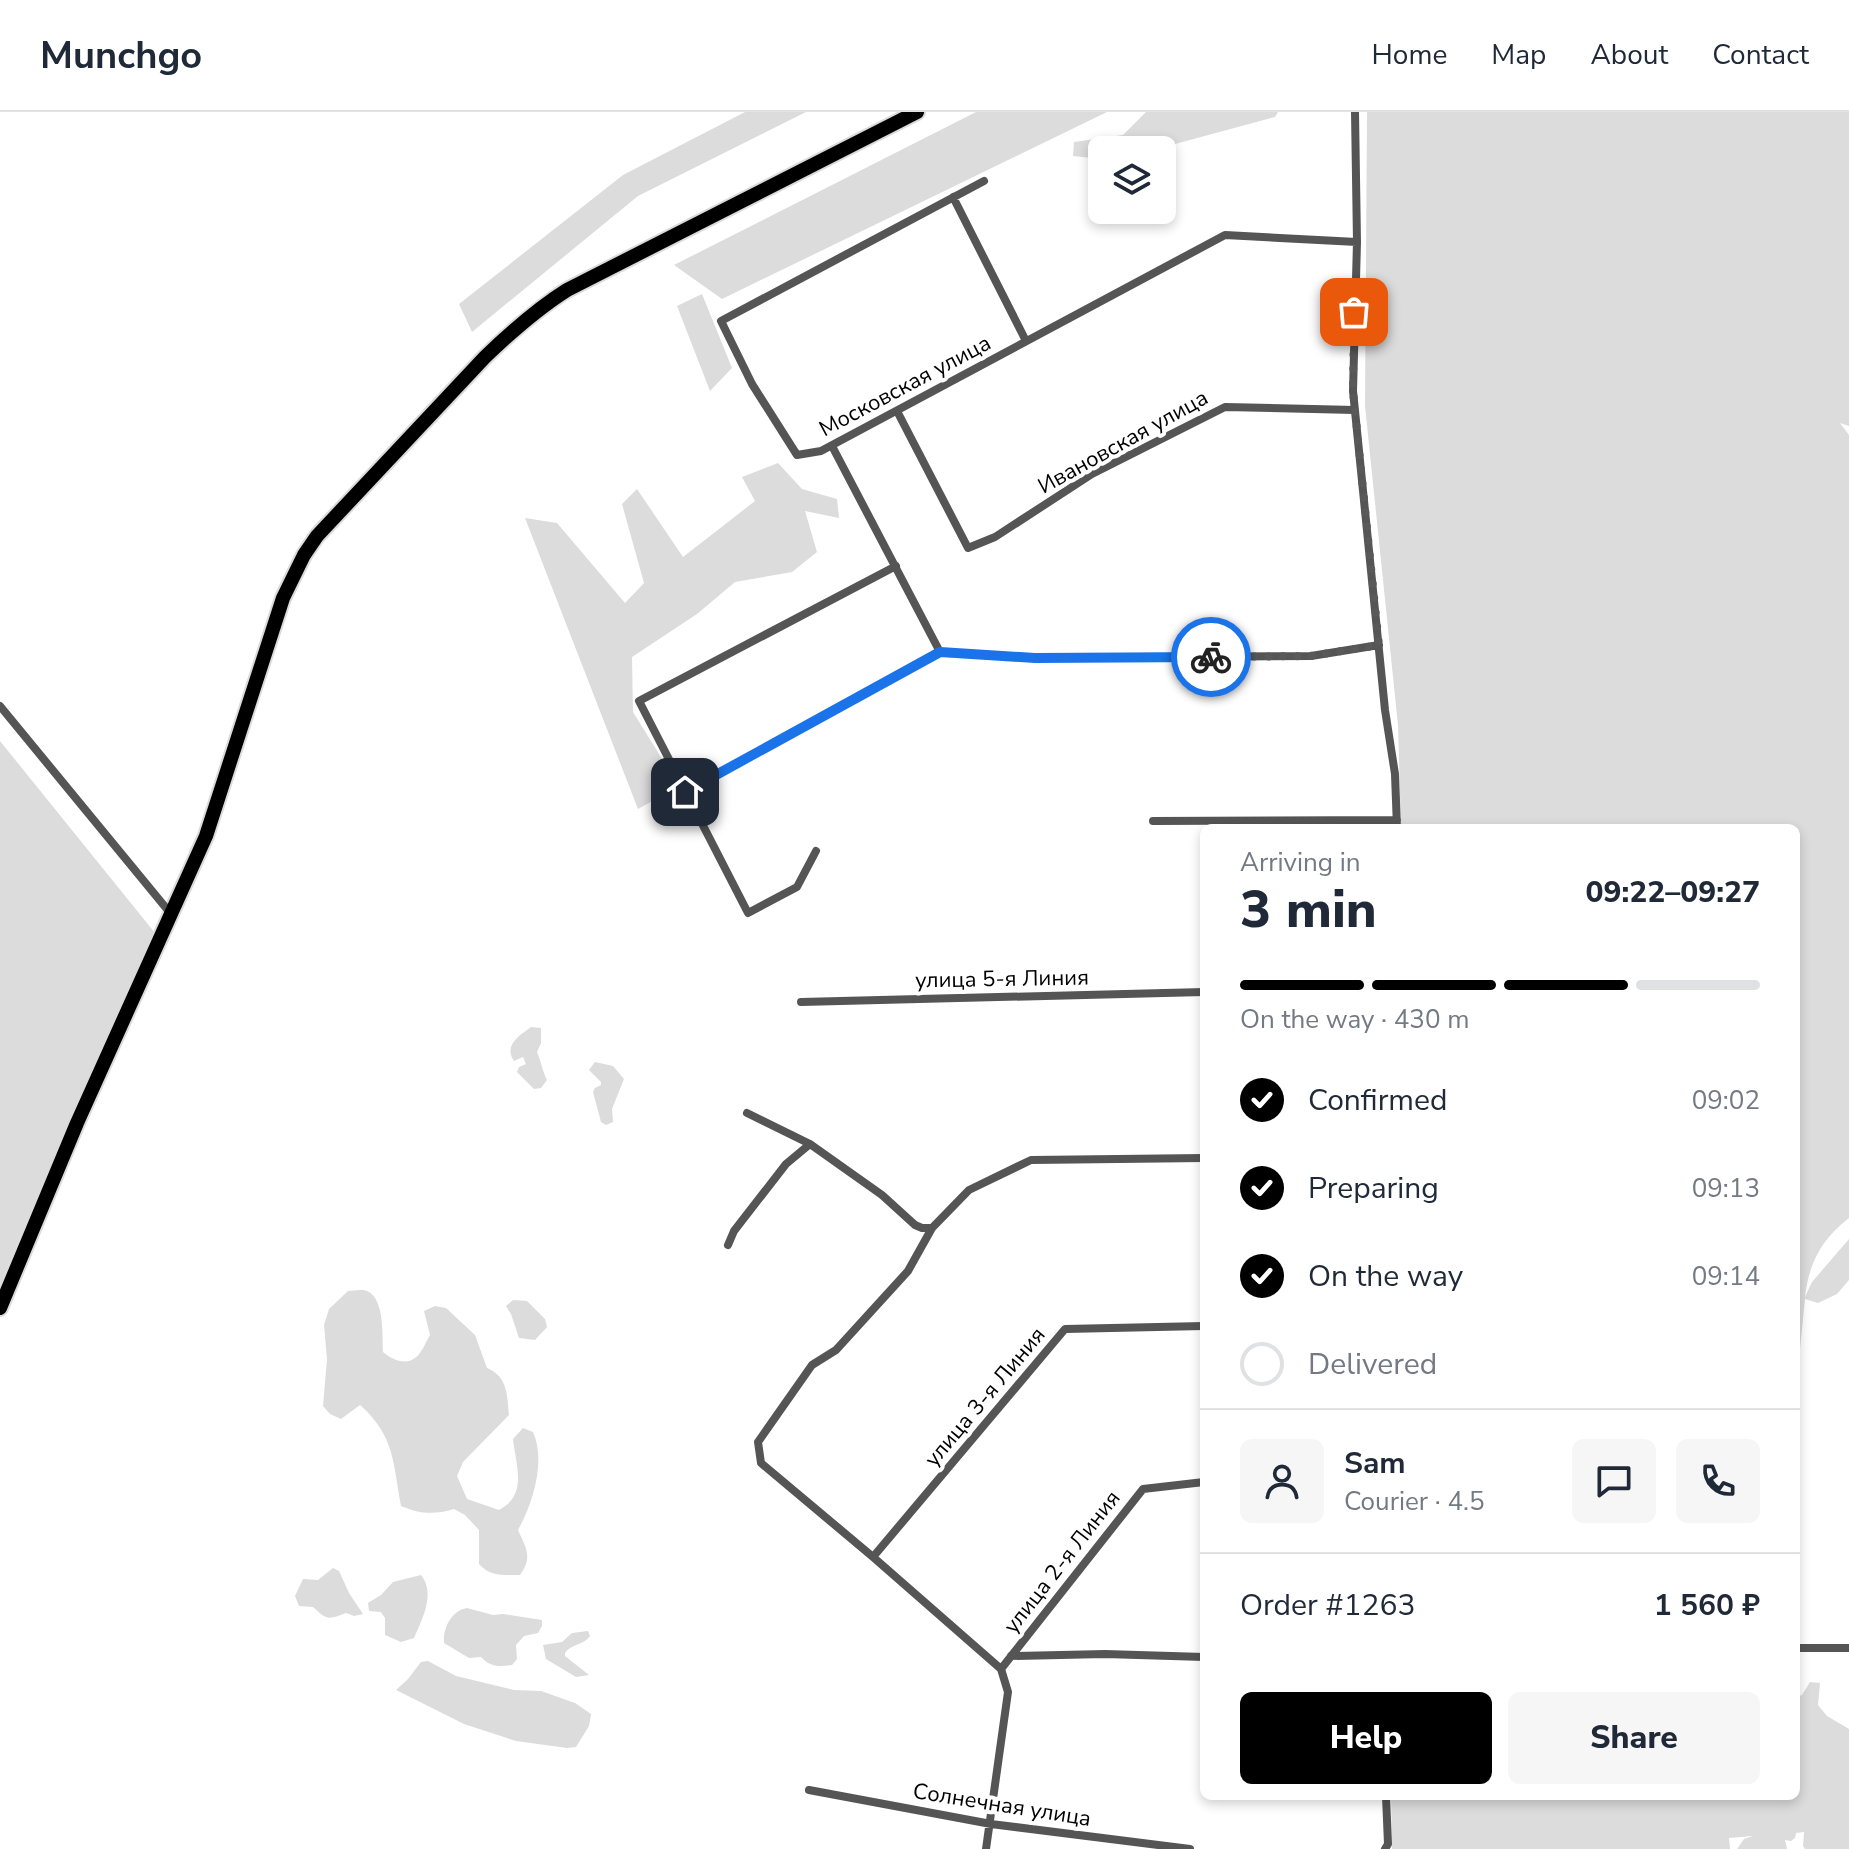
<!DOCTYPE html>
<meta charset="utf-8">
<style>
:root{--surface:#fff;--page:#f6f6f7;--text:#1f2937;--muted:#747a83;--line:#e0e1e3;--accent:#000}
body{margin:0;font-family:"Nunito Sans",sans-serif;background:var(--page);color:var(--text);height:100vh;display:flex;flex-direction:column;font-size:30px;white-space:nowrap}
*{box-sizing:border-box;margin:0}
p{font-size:26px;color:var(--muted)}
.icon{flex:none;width:44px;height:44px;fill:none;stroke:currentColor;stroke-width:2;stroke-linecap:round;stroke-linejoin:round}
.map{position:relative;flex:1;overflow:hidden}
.side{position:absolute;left:1200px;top:712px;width:600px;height:976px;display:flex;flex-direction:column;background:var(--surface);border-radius:12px;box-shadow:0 4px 12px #0003}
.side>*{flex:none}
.controls{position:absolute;left:1088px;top:24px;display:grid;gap:16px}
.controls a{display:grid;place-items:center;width:88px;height:88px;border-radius:12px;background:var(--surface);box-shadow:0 4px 12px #0003;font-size:40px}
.pin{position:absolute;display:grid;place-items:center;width:68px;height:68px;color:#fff;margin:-34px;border-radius:16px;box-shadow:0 4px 12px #0006}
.courier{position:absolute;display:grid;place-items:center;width:80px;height:80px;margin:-40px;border:6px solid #1a73e8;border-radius:50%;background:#fff;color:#222;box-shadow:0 2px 10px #0007}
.headline em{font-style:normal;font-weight:800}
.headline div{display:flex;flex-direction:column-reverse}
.headline{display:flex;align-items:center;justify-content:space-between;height:136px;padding:0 40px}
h1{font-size:52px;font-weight:800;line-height:60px}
.bar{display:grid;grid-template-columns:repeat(4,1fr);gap:12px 8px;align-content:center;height:96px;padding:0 40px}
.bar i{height:10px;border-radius:6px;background:var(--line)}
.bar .selected{background:var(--accent)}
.bar p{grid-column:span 4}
.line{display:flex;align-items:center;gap:20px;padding:0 40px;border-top:2px solid var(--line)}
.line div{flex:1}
.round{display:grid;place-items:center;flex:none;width:84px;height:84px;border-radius:12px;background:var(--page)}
ol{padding:0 40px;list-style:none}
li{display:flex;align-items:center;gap:24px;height:88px}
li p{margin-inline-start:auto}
li .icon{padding:8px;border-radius:50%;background:var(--accent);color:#fff;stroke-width:4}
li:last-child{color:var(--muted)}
li i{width:44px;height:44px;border:4px solid var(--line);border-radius:50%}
.cta{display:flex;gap:16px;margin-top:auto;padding:16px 40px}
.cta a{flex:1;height:92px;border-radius:12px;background:var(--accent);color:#fff;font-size:32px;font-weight:800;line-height:92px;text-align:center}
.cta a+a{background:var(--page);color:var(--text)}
header{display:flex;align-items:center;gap:48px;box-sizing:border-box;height:112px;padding:0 40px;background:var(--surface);border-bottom:2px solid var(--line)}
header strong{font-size:38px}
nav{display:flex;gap:44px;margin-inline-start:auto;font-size:28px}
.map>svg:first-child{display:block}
</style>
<header>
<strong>Munchgo</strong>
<nav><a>Home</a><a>Map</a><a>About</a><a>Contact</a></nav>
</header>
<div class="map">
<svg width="1849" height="1737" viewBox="0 0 1849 1737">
<rect width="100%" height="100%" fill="#fff"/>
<path fill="#dcdcdc" d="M745,0H806L638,84L472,220L459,192L623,63Z
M976,0H1107L722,187L674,153Z
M1146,0H1278L1275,5L1153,38H1102V47L1073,44L1074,30L1123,23Z
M1367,0H1849V314L1840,311L1849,323V1106C1821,1128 1809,1151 1805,1185L1812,1170L1849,1127V1168L1837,1182L1818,1191L1805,1187L1796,1277V716H1401L1398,613L1365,294Z
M702,182L732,256L710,279L677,194Z
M778,351L802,377L837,387L839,406L805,399L817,440L792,460L735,470L697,502L632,545L633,600L679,674L638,697L525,406L557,411L625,491L644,471L622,392L637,377L683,445L755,389L742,365Z
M0,629L155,821L22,1120L0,1173Z
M531,915L541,916V931L537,940C541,949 542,958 547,968L541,976L534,977L517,960L519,955L526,952L523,945L514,949C503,933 520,923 531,915Z
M595,950L613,954L624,967L612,997L613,1010L606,1013L601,1010L593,980L595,976L601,973V970L589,958Z
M348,1179C353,1179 362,1177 367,1179C385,1186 382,1225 383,1240C391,1247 405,1254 415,1246C421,1242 426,1230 430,1223L424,1199L435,1194L446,1196L475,1223L487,1256C508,1265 507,1283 509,1303L463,1350L457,1364L467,1387L499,1398C528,1383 516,1354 513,1327L523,1316L533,1320C546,1349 533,1391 518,1418C526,1436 533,1445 520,1463C505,1463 490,1465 479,1452V1418L465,1403L454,1397C434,1403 420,1402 401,1394C393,1351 395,1324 360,1293L341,1307L330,1302L323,1294L327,1247L324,1213L329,1197Z
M513,1188L527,1189L545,1207L547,1215L535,1228L519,1226L511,1202L506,1194Z
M333,1456L339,1459L349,1481L363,1502L354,1504L346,1501C328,1508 327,1508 313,1495L299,1494L295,1484L303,1467L318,1468Z
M421,1463C436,1482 422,1507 414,1526L401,1530L385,1523V1506L381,1500L369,1499L368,1491L381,1483L393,1470Z
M467,1496L493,1503L503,1502L542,1508V1514L538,1521L524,1524L516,1533L517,1547L512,1553C499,1555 490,1555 481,1545L469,1546L444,1531C443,1516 451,1499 467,1496Z
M588,1519L590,1524C584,1533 571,1532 565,1541V1544L589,1563L576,1565L546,1547L543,1533L562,1530L572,1521Z
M428,1549L456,1564L514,1578L541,1579L575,1591L591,1602L589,1614L576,1635L567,1636L516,1629L464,1612L396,1578L408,1567L421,1550Z
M1810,1570L1820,1571L1818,1593L1827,1604L1849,1617V1737H1805L1803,1734L1804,1720L1796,1721L1795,1726L1791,1729L1785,1728L1787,1737H1737L1744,1727L1753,1724L1729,1726L1730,1737H1392L1391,1684H1796V1585L1802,1583Z"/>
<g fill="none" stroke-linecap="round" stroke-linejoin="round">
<g stroke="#dbdbdb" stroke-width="18">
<path id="primary" d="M0,1196L77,1011L206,724L283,486L304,443L317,424L485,245C511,220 537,197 567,178L917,0"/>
</g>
<path stroke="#555" stroke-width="8" d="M1355,0L1357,130L1353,279L1385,598L1395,662L1397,716
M984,69L721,209L752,272L797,343L821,339L1225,123L1357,130
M953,85L1026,229
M897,299L968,436L995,425L1092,362L1225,295L1355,298
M832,334L940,540
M0,594L171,802
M685,680L940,540L1035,546L1311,544L1379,533
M1153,709L1397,708
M816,739L797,775L748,801L639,589L896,454
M801,890L1204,880
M747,1001L810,1032L882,1083L915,1113L922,1116H932
M728,1133L734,1119L786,1052L810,1032
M873,1445L1065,1217L1204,1214
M1796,1536H1849
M1011,1544L1105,1542L1204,1545
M1001,1557L1143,1377L1204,1370
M809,1678L991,1712L1190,1737
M986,1737L1008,1580L1001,1557L873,1445L761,1351L758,1330L812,1253L836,1238L908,1159L932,1116L969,1078L1031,1048L1204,1046
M1385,1737L1388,1732L1386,1684"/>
<use href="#primary" stroke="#000" stroke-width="14"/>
</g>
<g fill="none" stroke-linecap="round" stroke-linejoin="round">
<path stroke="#595959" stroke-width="8" stroke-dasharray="0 14.4" d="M1211,545L1311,544L1379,533L1353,279L1354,200"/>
<path stroke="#1a73e8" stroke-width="10" d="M685,680L940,540L1035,546L1211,545"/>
</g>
<g text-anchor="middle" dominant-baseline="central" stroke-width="8" stroke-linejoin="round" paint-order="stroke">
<g font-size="22" fill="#000" stroke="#fff">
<text transform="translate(905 274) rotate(-28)">Московская улица</text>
<text transform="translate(1123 330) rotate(-29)">Ивановская улица</text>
<text transform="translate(1002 867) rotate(-1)">улица 5-я Линия</text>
<text transform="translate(985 1285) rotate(-50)">улица 3-я Линия</text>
<text transform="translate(1062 1450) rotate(-52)">улица 2-я Линия</text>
<text transform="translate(1002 1693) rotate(9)">Солнечная улица</text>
</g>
</g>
</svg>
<div class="controls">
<a><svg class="icon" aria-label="layers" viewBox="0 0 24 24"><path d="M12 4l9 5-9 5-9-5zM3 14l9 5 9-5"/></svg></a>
</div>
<div class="pin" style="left:1354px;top:200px;background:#ea580c"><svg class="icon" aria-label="bag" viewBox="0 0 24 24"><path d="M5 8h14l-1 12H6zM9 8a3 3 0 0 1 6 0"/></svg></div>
<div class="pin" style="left:685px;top:680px;background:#1f2937"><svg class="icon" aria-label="home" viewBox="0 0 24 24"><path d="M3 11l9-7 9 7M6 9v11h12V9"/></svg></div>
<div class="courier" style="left:1211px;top:545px"><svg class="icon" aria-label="bike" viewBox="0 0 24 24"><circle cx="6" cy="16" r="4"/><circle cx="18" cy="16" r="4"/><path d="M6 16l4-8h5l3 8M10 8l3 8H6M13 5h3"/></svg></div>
<section class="side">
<div class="headline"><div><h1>3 min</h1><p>Arriving in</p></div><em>09:22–09:27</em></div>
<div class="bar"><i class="selected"></i><i class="selected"></i><i class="selected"></i><i></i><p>On the way · 430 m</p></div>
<ol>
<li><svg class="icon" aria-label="check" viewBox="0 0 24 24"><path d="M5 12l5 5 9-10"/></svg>Confirmed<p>09:02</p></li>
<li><svg class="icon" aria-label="check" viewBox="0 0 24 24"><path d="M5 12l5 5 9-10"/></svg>Preparing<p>09:13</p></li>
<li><svg class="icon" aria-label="check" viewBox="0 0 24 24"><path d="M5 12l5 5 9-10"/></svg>On the way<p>09:14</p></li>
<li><i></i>Delivered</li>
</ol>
<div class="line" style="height:144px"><a class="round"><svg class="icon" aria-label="person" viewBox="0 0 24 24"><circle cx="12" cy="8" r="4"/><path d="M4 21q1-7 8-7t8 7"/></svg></a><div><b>Sam</b><p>Courier · 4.5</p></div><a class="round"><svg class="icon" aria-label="chat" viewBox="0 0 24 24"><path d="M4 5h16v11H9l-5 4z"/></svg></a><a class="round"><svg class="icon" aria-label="phone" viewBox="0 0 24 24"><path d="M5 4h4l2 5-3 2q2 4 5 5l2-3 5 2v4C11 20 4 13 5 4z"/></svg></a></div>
<div class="line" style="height:104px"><div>Order #1263</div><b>1 560 ₽</b></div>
<div class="cta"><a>Help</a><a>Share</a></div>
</section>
</div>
